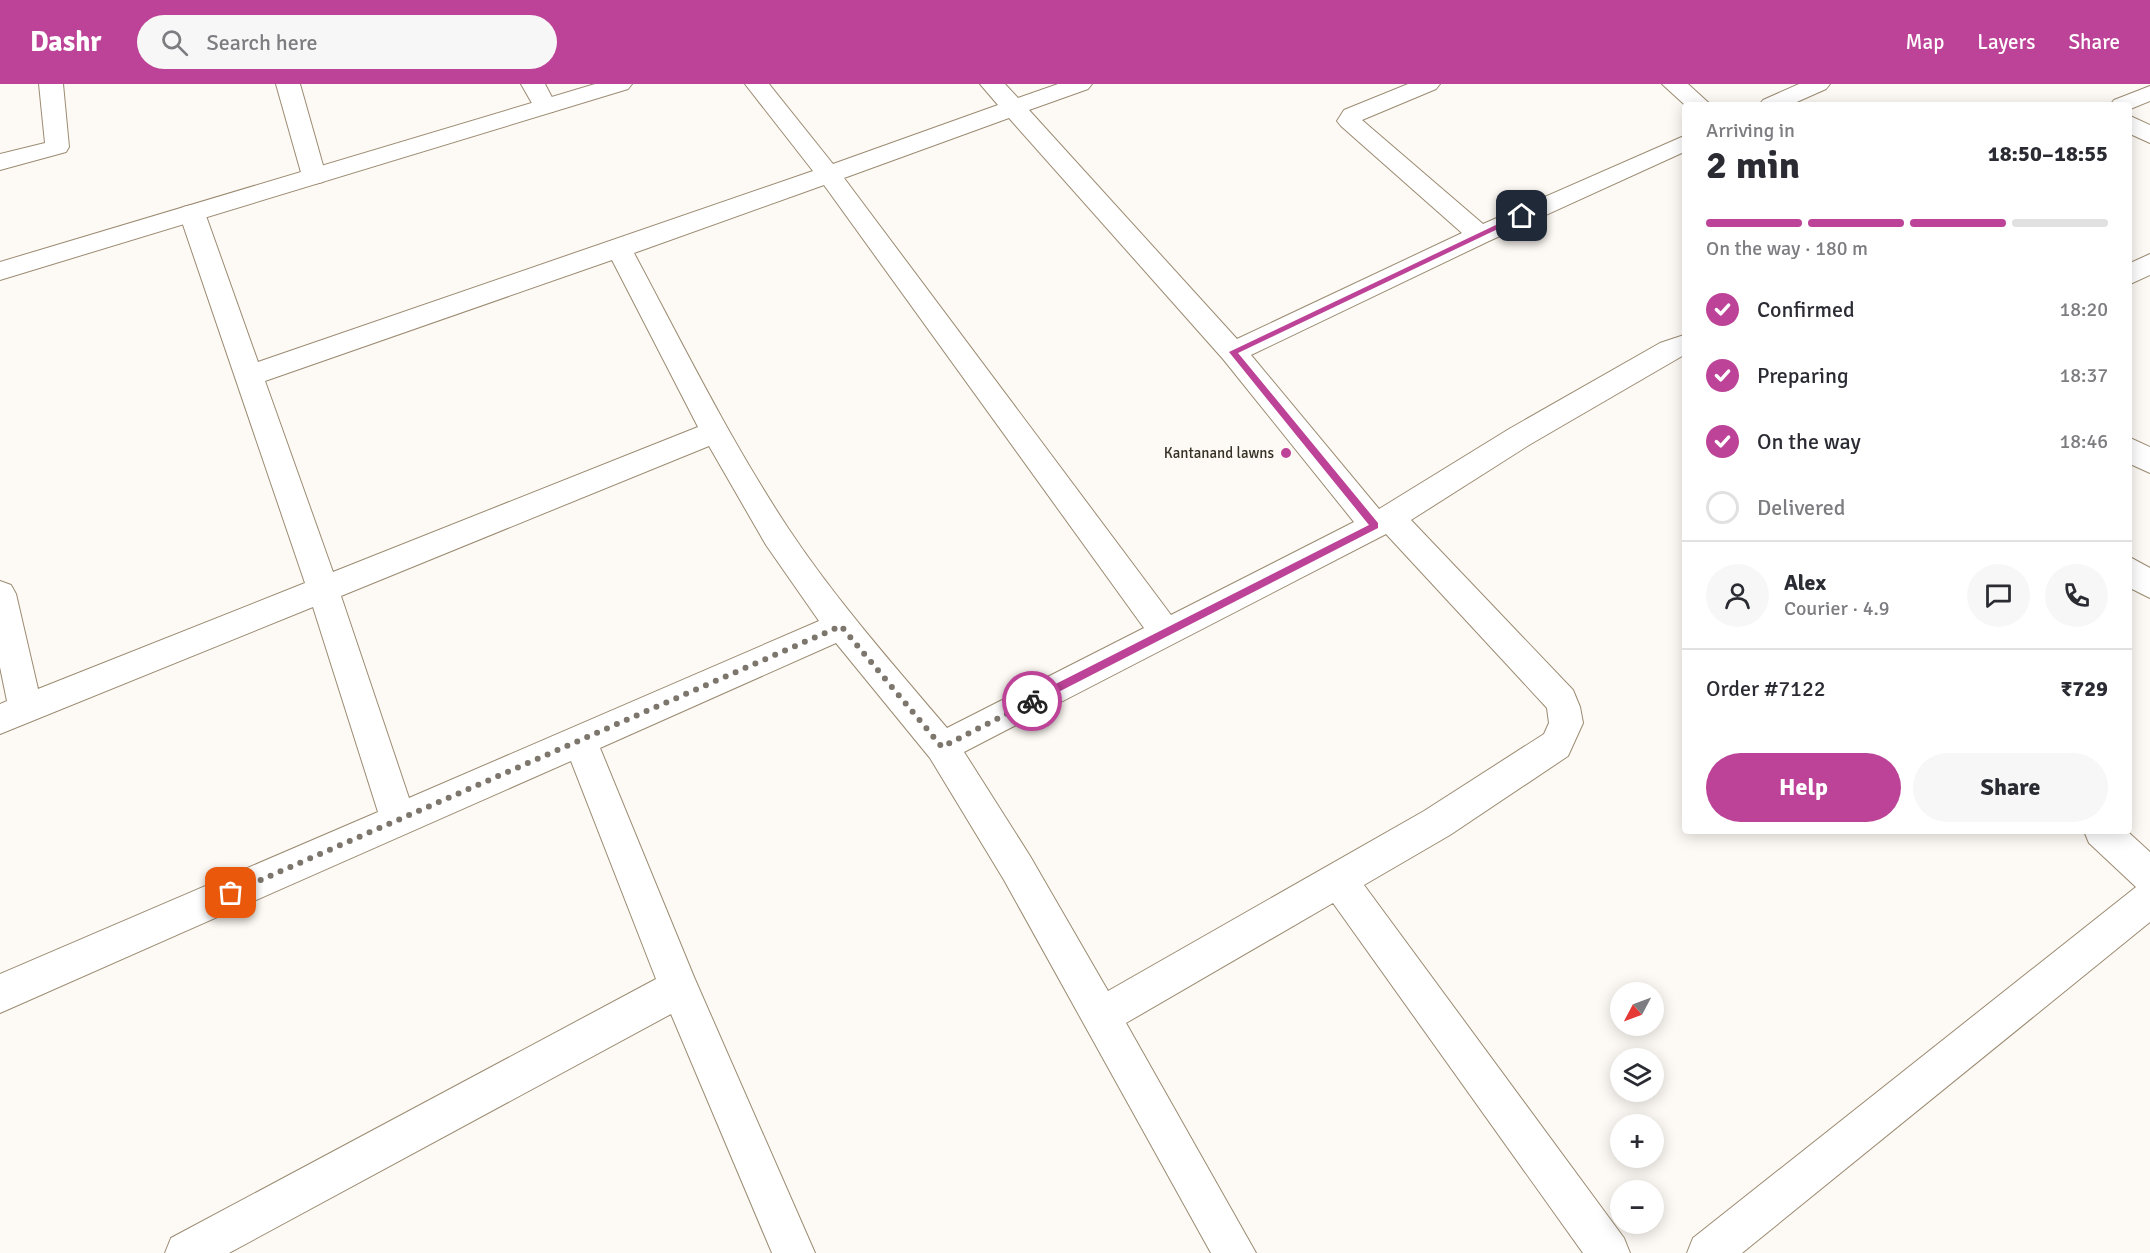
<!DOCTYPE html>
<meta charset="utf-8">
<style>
:root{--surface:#fff;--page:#f7f7f7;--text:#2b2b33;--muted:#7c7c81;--line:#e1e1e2;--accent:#bc4397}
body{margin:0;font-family:Signika,sans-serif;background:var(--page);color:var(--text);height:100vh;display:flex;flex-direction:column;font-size:22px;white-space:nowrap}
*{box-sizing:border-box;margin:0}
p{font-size:20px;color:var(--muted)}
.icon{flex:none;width:33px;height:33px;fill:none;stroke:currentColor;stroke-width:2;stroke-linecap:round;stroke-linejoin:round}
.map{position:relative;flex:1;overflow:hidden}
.details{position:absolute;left:1682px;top:18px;width:450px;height:732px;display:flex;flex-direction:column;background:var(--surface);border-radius:6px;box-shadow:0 3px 15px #0003}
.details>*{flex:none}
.needle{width:39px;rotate:229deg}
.fabs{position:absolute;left:1610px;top:898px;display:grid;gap:12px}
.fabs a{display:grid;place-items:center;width:54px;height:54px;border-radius:50%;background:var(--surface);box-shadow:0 3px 15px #0003;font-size:30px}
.pin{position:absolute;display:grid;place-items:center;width:51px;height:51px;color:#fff;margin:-26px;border-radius:12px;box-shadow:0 3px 9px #0006}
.courier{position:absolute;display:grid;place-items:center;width:60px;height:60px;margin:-30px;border:4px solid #bc4397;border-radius:50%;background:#fff;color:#222;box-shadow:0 2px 8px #0007}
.overview em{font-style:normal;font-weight:800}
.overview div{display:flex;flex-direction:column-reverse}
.overview{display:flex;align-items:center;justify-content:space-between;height:102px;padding:0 24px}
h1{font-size:39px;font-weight:800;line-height:45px}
.bar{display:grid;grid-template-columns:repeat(4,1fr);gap:9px 6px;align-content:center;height:72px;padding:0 24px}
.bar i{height:8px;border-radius:4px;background:var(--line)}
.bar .current{background:var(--accent)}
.bar p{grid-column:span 4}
.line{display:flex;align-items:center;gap:15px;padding:0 24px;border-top:2px solid var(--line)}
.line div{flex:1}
.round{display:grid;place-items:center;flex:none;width:63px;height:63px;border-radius:32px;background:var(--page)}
ol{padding:0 24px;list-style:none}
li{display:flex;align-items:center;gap:18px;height:66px}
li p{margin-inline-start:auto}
li .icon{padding:6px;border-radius:50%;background:var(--accent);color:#fff;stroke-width:4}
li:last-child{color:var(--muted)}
li i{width:33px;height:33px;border:3px solid var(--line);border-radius:50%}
.button{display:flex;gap:12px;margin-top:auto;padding:12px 24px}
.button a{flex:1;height:69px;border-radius:36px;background:var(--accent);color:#fff;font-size:24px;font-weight:800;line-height:69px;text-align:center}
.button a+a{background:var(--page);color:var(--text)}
header{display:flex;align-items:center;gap:36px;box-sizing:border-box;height:84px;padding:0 30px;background:var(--accent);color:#fff}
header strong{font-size:28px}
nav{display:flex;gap:33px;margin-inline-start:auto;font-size:21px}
.search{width:420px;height:54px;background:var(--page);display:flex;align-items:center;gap:15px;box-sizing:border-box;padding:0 21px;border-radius:33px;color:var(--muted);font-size:22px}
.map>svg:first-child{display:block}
</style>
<header>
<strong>Dashr</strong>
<div class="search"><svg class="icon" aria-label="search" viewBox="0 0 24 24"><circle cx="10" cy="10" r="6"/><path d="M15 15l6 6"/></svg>Search here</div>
<nav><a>Map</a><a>Layers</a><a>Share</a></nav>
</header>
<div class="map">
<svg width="2150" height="1169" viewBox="0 0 2150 1169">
<rect width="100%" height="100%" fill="#fdf9f4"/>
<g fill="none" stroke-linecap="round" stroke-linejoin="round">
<g stroke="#9b8b72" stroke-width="2">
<path id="minor" d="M39,0H63L69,63L66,68L0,86V70L45,59Z
M276,0H300L326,92L323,98L314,100L305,98L302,92Z
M521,0H545L557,23L553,28H537Z
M745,0H769L833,80L998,21L980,0H1005L1018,14L1058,0H1092L1088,5L1029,26L1237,255L1462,149L1341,42L1337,37L1344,26L1408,0H1440L1436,5L1362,36L1483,140L1684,52V68L1489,157L1251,271L1379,425L1509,345L1660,259L1684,251V271L1529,361L1411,436L1573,606L1580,623L1583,639L1568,672L1450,751L1364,801L1624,1154L1630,1169H1583L1333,819L1126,939L1256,1169H1211L1004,796L930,674L836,559L600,664L694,893L815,1169H772L671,930L229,1169H165L171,1154L656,895L571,677L0,929V890L378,728L313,523L0,650V620L7,617L0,583V497L11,501L16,510L38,605L305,499L179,129L183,123L192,121L201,123L205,129L258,278L813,87ZM1009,34L1223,275L1354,438L1171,531L844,94ZM824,101L1144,544L947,644C892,579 835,515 788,444C730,356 683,261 634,169ZM612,176L698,343L333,488L265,297ZM709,362L766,461L819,537L409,714L341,512ZM1386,450L1547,624L1549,639L1544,650L1424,727L1108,907L1030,772L964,668Z
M1662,0H1688L1711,21H1685Z
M1799,0H1830L1826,5L1790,21H1759L1763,16Z
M2150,2V17L2128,26V21H2110L2114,16Z
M2128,31L2150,41V59L2128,49Z
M2150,170V191L2128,201V180Z
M2128,353L2150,363V389L2128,379Z
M2128,472L2150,484V514L2128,503Z
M2084,747H2127L2150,768V838L1742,1169H1687L1693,1154L2136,803L2089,759Z"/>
</g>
<g stroke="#9b8b72" stroke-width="2">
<path id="tertiary" d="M595,0H632L628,5L0,196V178Z"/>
</g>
<use href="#minor" fill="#fff" fill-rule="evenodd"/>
<use href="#tertiary" fill="#fff" fill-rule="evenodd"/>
</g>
<path fill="#bc4397" d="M1519,130L1525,132L1238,269L1378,439V444L1035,620H1028V614L1369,441L1229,268Z"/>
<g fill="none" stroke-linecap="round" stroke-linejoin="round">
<path stroke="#7c766d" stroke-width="6" stroke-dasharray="0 10.8" d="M231,809L841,542L942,663L1032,617"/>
</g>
<circle fill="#bc4397" stroke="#fdf9f4" stroke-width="2" cx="1286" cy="369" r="6"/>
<g text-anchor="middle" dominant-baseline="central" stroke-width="4.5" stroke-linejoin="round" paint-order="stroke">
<g font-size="15" fill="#363025" stroke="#fdf9f4" text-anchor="end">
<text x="1274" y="369">Kantanand lawns</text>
</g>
</g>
</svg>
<div class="fabs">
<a><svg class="needle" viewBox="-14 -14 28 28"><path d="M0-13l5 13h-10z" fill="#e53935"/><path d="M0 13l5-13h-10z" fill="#7c7c81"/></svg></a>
<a><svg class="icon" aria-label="layers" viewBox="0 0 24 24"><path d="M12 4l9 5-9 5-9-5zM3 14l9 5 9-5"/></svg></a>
<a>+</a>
<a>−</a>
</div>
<div class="pin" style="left:231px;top:809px;background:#ea580c"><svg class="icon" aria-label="bag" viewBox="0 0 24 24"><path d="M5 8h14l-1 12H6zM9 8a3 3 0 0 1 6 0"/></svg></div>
<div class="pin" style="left:1522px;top:132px;background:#1f2937"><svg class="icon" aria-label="home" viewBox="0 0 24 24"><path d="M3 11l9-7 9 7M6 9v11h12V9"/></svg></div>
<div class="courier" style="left:1032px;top:617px"><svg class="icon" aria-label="bike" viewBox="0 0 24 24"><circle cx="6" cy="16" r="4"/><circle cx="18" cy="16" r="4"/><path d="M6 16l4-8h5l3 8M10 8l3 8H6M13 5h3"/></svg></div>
<section class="details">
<div class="overview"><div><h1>2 min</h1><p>Arriving in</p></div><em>18:50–18:55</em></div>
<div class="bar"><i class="current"></i><i class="current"></i><i class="current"></i><i></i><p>On the way · 180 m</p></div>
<ol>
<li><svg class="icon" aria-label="check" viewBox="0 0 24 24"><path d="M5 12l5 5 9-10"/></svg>Confirmed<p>18:20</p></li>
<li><svg class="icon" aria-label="check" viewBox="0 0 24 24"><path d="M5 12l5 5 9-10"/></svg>Preparing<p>18:37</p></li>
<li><svg class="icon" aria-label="check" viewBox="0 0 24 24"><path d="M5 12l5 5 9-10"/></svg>On the way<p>18:46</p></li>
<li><i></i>Delivered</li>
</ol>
<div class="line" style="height:108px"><a class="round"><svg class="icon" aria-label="person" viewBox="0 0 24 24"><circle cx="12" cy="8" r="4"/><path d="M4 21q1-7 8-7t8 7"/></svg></a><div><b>Alex</b><p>Courier · 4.9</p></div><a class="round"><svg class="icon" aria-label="chat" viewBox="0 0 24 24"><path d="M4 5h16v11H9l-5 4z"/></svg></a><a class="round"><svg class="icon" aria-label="phone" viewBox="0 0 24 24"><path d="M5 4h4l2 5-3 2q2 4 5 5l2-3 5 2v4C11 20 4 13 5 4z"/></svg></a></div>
<div class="line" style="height:78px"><div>Order #7122</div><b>₹729</b></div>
<div class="button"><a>Help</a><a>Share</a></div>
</section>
</div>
